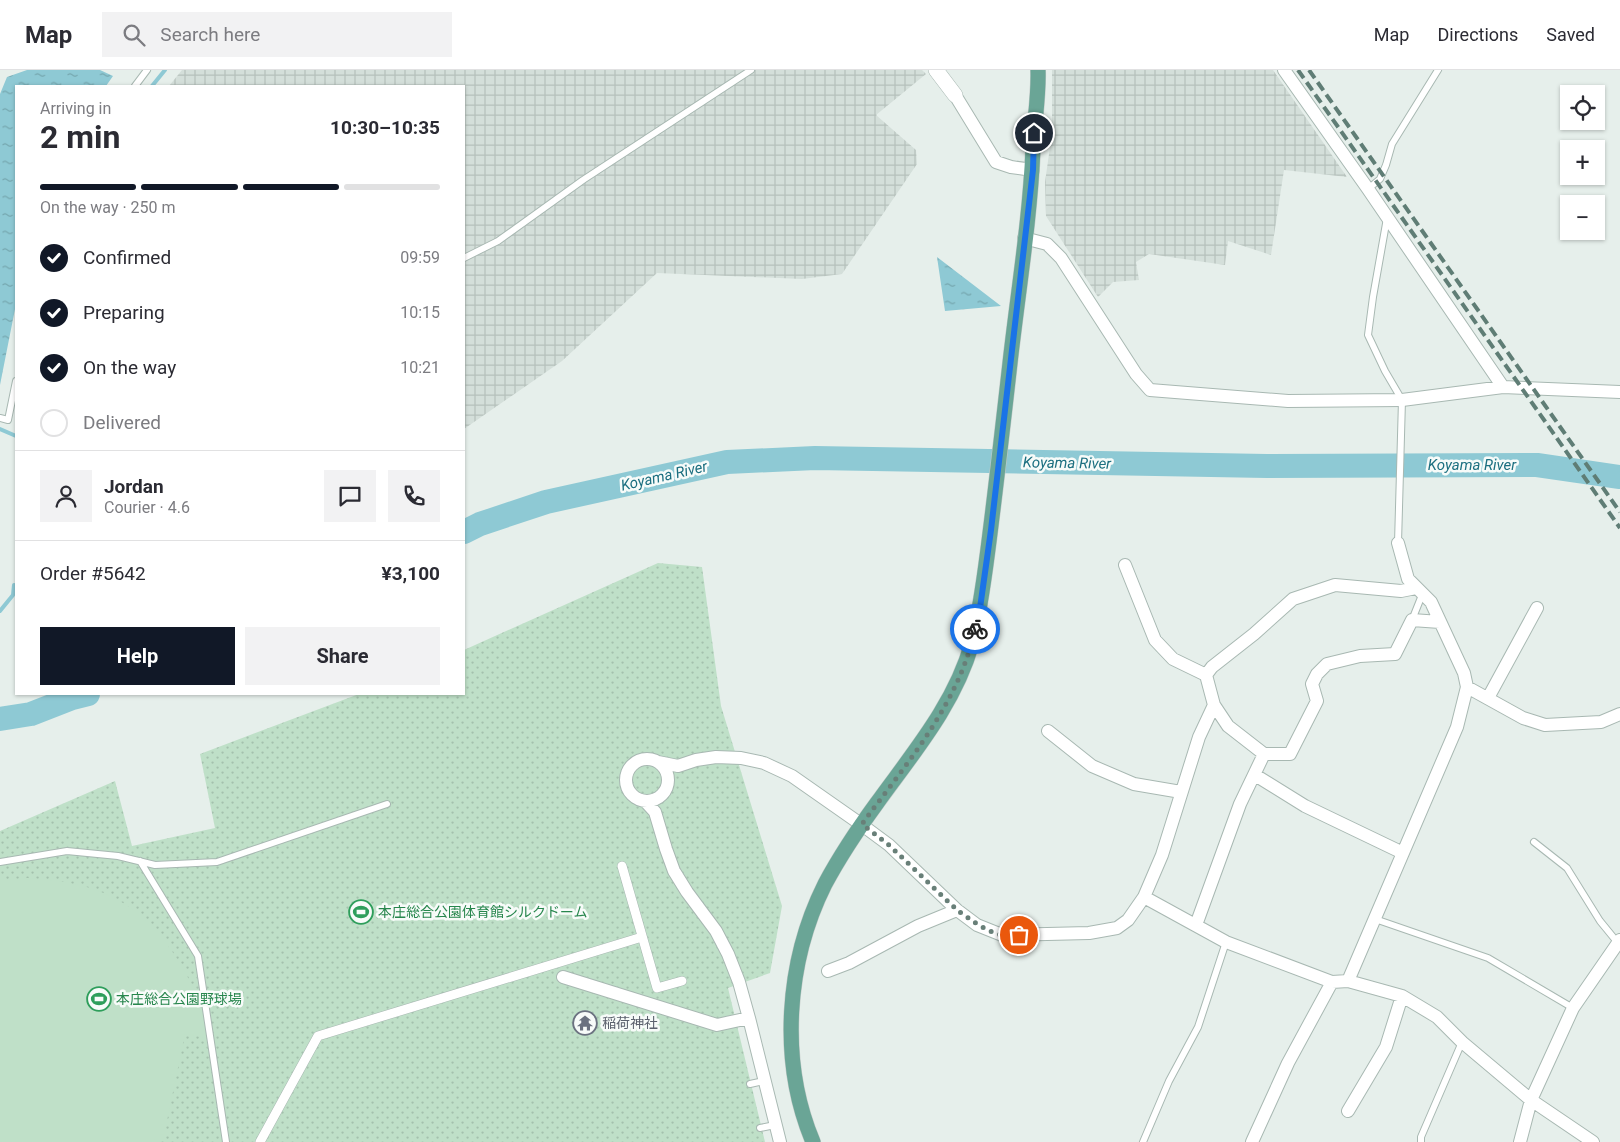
<!DOCTYPE html>
<meta charset="utf-8">
<style>
:root{--surface:#fff;--page:#f2f2f3;--text:#2b2b33;--muted:#7c7c81;--line:#e1e1e2;--accent:#111827}
body{margin:0;font-family:Roboto,"Noto Sans JP",sans-serif;background:var(--page);color:var(--text);height:100vh;display:flex;flex-direction:column;font-size:19px;white-space:nowrap}
*{box-sizing:border-box;margin:0}
p{font-size:16px;color:var(--muted)}
.icon{flex:none;width:28px;height:28px;fill:none;stroke:currentColor;stroke-width:2;stroke-linecap:round;stroke-linejoin:round}
.map{position:relative;flex:1;overflow:hidden}
.drawer{position:absolute;left:15px;top:15px;width:450px;height:610px;display:flex;flex-direction:column;background:var(--surface);border-radius:0px;box-shadow:0 1px 4px #0004}
.drawer>*{flex:none}
.fabs{position:absolute;left:1560px;top:15px;display:grid;gap:10px}
.fabs a{display:grid;place-items:center;width:45px;height:45px;border-radius:0px;background:var(--surface);box-shadow:0 1px 4px #0004;font-size:25px}
.pin{position:absolute;display:grid;place-items:center;width:42px;height:42px;color:#fff;margin:-21px;border:2px solid #fff;border-radius:50%;box-shadow:0 1px 5px #0007}
.courier{position:absolute;display:grid;place-items:center;width:50px;height:50px;margin:-25px;border:4px solid #1a73e8;border-radius:50%;background:#fff;color:#222;box-shadow:0 1px 6px #0007}
.headline em{font-style:normal;font-weight:700}
.headline div{display:flex;flex-direction:column-reverse}
.headline{display:flex;align-items:center;justify-content:space-between;height:85px;padding:0 25px}
h1{font-size:32px;font-weight:700;line-height:38px}
.bar{display:grid;grid-template-columns:repeat(4,1fr);gap:8px 5px;align-content:center;height:60px;padding:0 25px}
.bar i{height:6px;border-radius:4px;background:var(--line)}
.bar .active{background:var(--accent)}
.bar p{grid-column:span 4}
.line{display:flex;align-items:center;gap:12px;padding:0 25px;border-top:1px solid var(--line)}
.line div{flex:1}
.round{display:grid;place-items:center;flex:none;width:52px;height:52px;border-radius:0px;background:var(--page)}
ol{padding:0 25px;list-style:none}
li{display:flex;align-items:center;gap:15px;height:55px}
li p{margin-inline-start:auto}
li .icon{padding:5px;border-radius:50%;background:var(--accent);color:#fff;stroke-width:4}
li:last-child{color:var(--muted)}
li i{width:28px;height:28px;border:2px solid var(--line);border-radius:50%}
.button{display:flex;gap:10px;margin-top:auto;padding:10px 25px}
.button a{flex:1;height:58px;border-radius:0px;background:var(--accent);color:#fff;font-size:20px;font-weight:700;line-height:58px;text-align:center}
.button a+a{background:var(--page);color:var(--text)}
header{display:flex;align-items:center;gap:30px;box-sizing:border-box;height:70px;padding:0 25px;background:var(--surface);border-bottom:1px solid var(--line)}
header strong{font-size:24px}
nav{display:flex;gap:28px;margin-inline-start:auto;font-size:18px}
.search{width:350px;height:45px;background:var(--page);display:flex;align-items:center;gap:12px;box-sizing:border-box;padding:0 18px;border-radius:0px;color:var(--muted);font-size:19px}
.map>svg:first-child{display:block}
</style>
<header>
<strong>Map</strong>
<div class="search"><svg class="icon" aria-label="search" viewBox="0 0 24 24"><circle cx="10" cy="10" r="6"/><path d="M15 15l6 6"/></svg>Search here</div>
<nav><a>Map</a><a>Directions</a><a>Saved</a></nav>
</header>
<div class="map">
<svg width="1620" height="1072" viewBox="0 0 1620 1072">
<defs>
<pattern id="industrial-grid" width="8" height="8" patternUnits="userSpaceOnUse" patternTransform="scale(1.25)"><rect width="8" height="8" fill="#d4dfda"/><path d="M0 4h8M4 0v8" fill="none" stroke="#b6c1bc"/></pattern>
<pattern id="green-dots" width="8" height="8" patternUnits="userSpaceOnUse" patternTransform="scale(1.25)"><rect width="8" height="8" fill="#bfe0c8"/><path d="M2 2h.1M6 6h.1" fill="none" stroke="#a4c1ad" stroke-width="1.8" stroke-linecap="round"/></pattern>
<pattern id="water-ripples" width="26" height="14" patternUnits="userSpaceOnUse" patternTransform="scale(1.25)"><rect width="26" height="14" fill="#8ec9d4"/><path d="M2 4q2-2 4 0t4 0M15 11q2-2 4 0t4 0" fill="none" stroke="#74a5ad"/></pattern>
</defs>
<rect width="100%" height="100%" fill="#e6efeb"/>
<path fill="url(#industrial-grid)" d="M182,0H922L926,4L876,45L916,80L917,94L842,204L802,209L657,203L562,291L464,359V16H169Z
M1052,0H1273L1347,107L1284,100L1271,185L1228,171L1225,195L1149,184L1136,192L1139,210L1113,212L1098,227L1046,146L1045,112L1052,63Z"/>
<path fill="url(#green-dots)" d="M658,493L702,497L721,636L782,836L770,903L728,918L765,1072H0V761L115,711L132,776L215,758L200,684L359,624H464V580Z"/>
<path fill="#bfe0c8" d="M28,808C54,810 82,813 106,824C153,844 187,896 203,942C206,950 207,960 208,968L185,964L163,1070L155,1069L154,1072H0V810Z"/>
<path fill="url(#water-ripples)" d="M27,0H100L113,6L106,16H16V234L0,315V24L7,7Z
M937,187L1001,236L945,241Z"/>
<g fill="none" stroke-linecap="round" stroke-linejoin="round">
<path stroke="#8ec9d4" stroke-width="4" d="M152,16L165,0
M0,359L16,366
M0,541L13,525L14,515"/>
<path stroke="#8ec9d4" stroke-width="24" d="M464,462L480,454L546,432L727,392L815,388L1267,396L1537,395L1620,407
M0,649L31,644L72,628L88,624"/>
<g stroke="#a8b8b2" stroke-width="8">
<path id="service" d="M135,16L147,0
M1368,119L1380,109L1386,95L1392,74L1438,0
M1387,148L1373,227L1368,265L1385,301L1402,330L1398,473
M464,188L498,171L583,110L751,0
M0,348L8,350L16,311
M1412,550L1422,525
M1534,772L1567,798L1600,851L1618,873
M140,791L198,886L226,1072
M0,792L67,781L118,786L155,795L217,792L387,734
M1375,849L1488,888L1573,938
M750,1014L764,1011
M760,1058L775,1055
M1143,1072L1169,1011L1198,957L1226,872
M1421,1072V1067L1462,972"/>
</g>
<g stroke="#a8b8b2" stroke-width="10">
<path id="pedestrian" d="M622,796L657,918L682,911
M260,1072L318,966L642,867"/>
</g>
<g stroke="#a8b8b2" stroke-width="14">
<path id="minor" d="M1284,0L1368,119L1503,317
M955,25L996,92L1011,97L1033,100
M1024,168L1047,174L1061,188L1136,304L1150,320L1288,331L1402,330L1503,317L1620,322
M1125,495L1155,570L1173,589L1206,605
M1467,617L1523,648L1545,655L1601,652L1620,644
M1488,628L1537,538
M1048,661L1092,696L1134,714L1181,722
M1264,684H1290L1317,631L1312,614L1317,604L1327,594L1360,586L1395,584L1412,550L1440,552
M626 710a21 21 0 1 1 42 0a21 21 0 1 1-42 0Z
M658,692L678,696L696,690L716,687L741,688L764,693L792,706L862,755L889,775L957,840L977,855L1002,865L1089,863L1117,858L1128,850L1144,827L1162,785L1199,667L1214,635L1206,605L1212,597L1254,564L1293,529L1335,515L1401,521L1416,518
M1255,705L1305,736L1403,783
M645,731L655,742L666,779L674,801L687,822L716,861L728,884L739,912L749,948L780,1072
M1144,827L1226,872L1332,912L1348,911L1402,926L1437,947L1462,972L1531,1030L1593,1072
M1196,855L1240,734L1264,684L1228,656L1214,635
M828,901L849,893L918,856L957,840
M563,907L717,955L749,948
M1348,911L1457,657L1467,617L1464,603L1431,532L1408,509L1398,473
M1348,1041L1386,977L1402,926
M1252,1072L1288,993L1332,912
M1520,1072L1531,1030L1573,938L1620,870"/>
</g>
<g stroke="#a8b8b2" stroke-width="16">
<path id="tertiary" d="M936,0L955,25"/>
</g>
<g stroke="#c2cac8" stroke-width="16">
<path id="primary" d="M813,1072C779,991 786,892 825,814C840,786 858,759 877,733C913,683 955,634 972,573C980,542 984,510 988,479C996,417 1003,355 1010,293C1018,222 1030,150 1033,79C1034,53 1039,26 1038,0"/>
</g>
<use href="#service" stroke="#fff" stroke-width="6"/>
<use href="#pedestrian" stroke="#fff" stroke-width="9"/>
<use href="#minor" stroke="#fff" stroke-width="12"/>
<use href="#tertiary" stroke="#fff" stroke-width="15"/>
<use href="#primary" stroke="#6aa596" stroke-width="15"/>
<path stroke="#5f7d75" stroke-width="4" stroke-dasharray="10 5" stroke-linecap="butt" d="M1298,0L1620,458
M1309,0L1620,442"/>
</g>
<g fill="none" stroke-linecap="round" stroke-linejoin="round">
<path stroke="#687f78" stroke-width="5" stroke-dasharray="0 9" d="M975,559C959,634 906,694 862,754L889,775L957,840C970,849 986,862 1002,865C1007,866 1014,865 1019,865"/>
<path stroke="#1a73e8" stroke-width="6" d="M975,559L980,538L991,460L1033,100L1034,63"/>
</g>
<defs>
<g id="stadium-ring" transform="scale(1.25)"><circle r="9.5" fill="#f7fbf9" stroke="#2e9e5b" stroke-width="1.5"/><path d="M0-5a6.5 5 0 1 0 0 10a6.5 5 0 1 0 0-10ZM-3.5-1.8h7v3.6h-7Z" fill="#2e9e5b"/></g>
<g id="temple-ring" transform="scale(1.25)"><circle r="9.5" fill="#f7fbf9" stroke="#6b7280" stroke-width="1.5"/><path d="M0-6L5-2H3V0L6.5 2.5H4V6H1.5V3h-3V6H-4V2.5H-6.5L-3 0V-2H-5Z" fill="#6b7280"/></g>
</defs>
<g fill-rule="evenodd">
<use href="#stadium-ring" x="361" y="842"/>
<use href="#stadium-ring" x="99" y="929"/>
<use href="#temple-ring" x="585" y="953"/>
</g>
<g text-anchor="middle" dominant-baseline="central" stroke-width="5" stroke-linejoin="round" paint-order="stroke">
<g font-size="14" fill="#27864d" stroke="#f7fbf9" text-anchor="start">
<text x="378" y="842">本庄総合公園体育館シルクドーム</text>
<text x="116" y="929">本庄総合公園野球場</text>
</g>
<g font-size="14" fill="#5b616d" stroke="#f7fbf9" text-anchor="start">
<text x="602" y="953">稲荷神社</text>
</g>
<g font-size="15" font-style="italic" fill="#1c6f80" stroke="#f7fbf9">
<text transform="translate(1067 393) rotate(1)">Koyama River</text>
<text x="1472" y="395">Koyama River</text>
<text transform="translate(664 406) rotate(-13)">Koyama River</text>
</g>
</g>
</svg>
<div class="fabs">
<a><svg class="icon" aria-label="locate" viewBox="0 0 24 24"><circle cx="12" cy="12" r="6"/><path d="M12 2v4M12 18v4M2 12h4M18 12h4"/></svg></a>
<a>+</a>
<a>−</a>
</div>
<div class="pin" style="left:1019px;top:865px;background:#ea580c"><svg class="icon" aria-label="bag" viewBox="0 0 24 24"><path d="M5 8h14l-1 12H6zM9 8a3 3 0 0 1 6 0"/></svg></div>
<div class="pin" style="left:1034px;top:63px;background:#1f2937"><svg class="icon" aria-label="home" viewBox="0 0 24 24"><path d="M3 11l9-7 9 7M6 9v11h12V9"/></svg></div>
<div class="courier" style="left:975px;top:559px"><svg class="icon" aria-label="bike" viewBox="0 0 24 24"><circle cx="6" cy="16" r="4"/><circle cx="18" cy="16" r="4"/><path d="M6 16l4-8h5l3 8M10 8l3 8H6M13 5h3"/></svg></div>
<section class="drawer">
<div class="headline"><div><h1>2 min</h1><p>Arriving in</p></div><em>10:30–10:35</em></div>
<div class="bar"><i class="active"></i><i class="active"></i><i class="active"></i><i></i><p>On the way · 250 m</p></div>
<ol>
<li><svg class="icon" aria-label="check" viewBox="0 0 24 24"><path d="M5 12l5 5 9-10"/></svg>Confirmed<p>09:59</p></li>
<li><svg class="icon" aria-label="check" viewBox="0 0 24 24"><path d="M5 12l5 5 9-10"/></svg>Preparing<p>10:15</p></li>
<li><svg class="icon" aria-label="check" viewBox="0 0 24 24"><path d="M5 12l5 5 9-10"/></svg>On the way<p>10:21</p></li>
<li><i></i>Delivered</li>
</ol>
<div class="line" style="height:90px"><a class="round"><svg class="icon" aria-label="person" viewBox="0 0 24 24"><circle cx="12" cy="8" r="4"/><path d="M4 21q1-7 8-7t8 7"/></svg></a><div><b>Jordan</b><p>Courier · 4.6</p></div><a class="round"><svg class="icon" aria-label="chat" viewBox="0 0 24 24"><path d="M4 5h16v11H9l-5 4z"/></svg></a><a class="round"><svg class="icon" aria-label="phone" viewBox="0 0 24 24"><path d="M5 4h4l2 5-3 2q2 4 5 5l2-3 5 2v4C11 20 4 13 5 4z"/></svg></a></div>
<div class="line" style="height:65px"><div>Order #5642</div><b>¥3,100</b></div>
<div class="button"><a>Help</a><a>Share</a></div>
</section>
</div>
